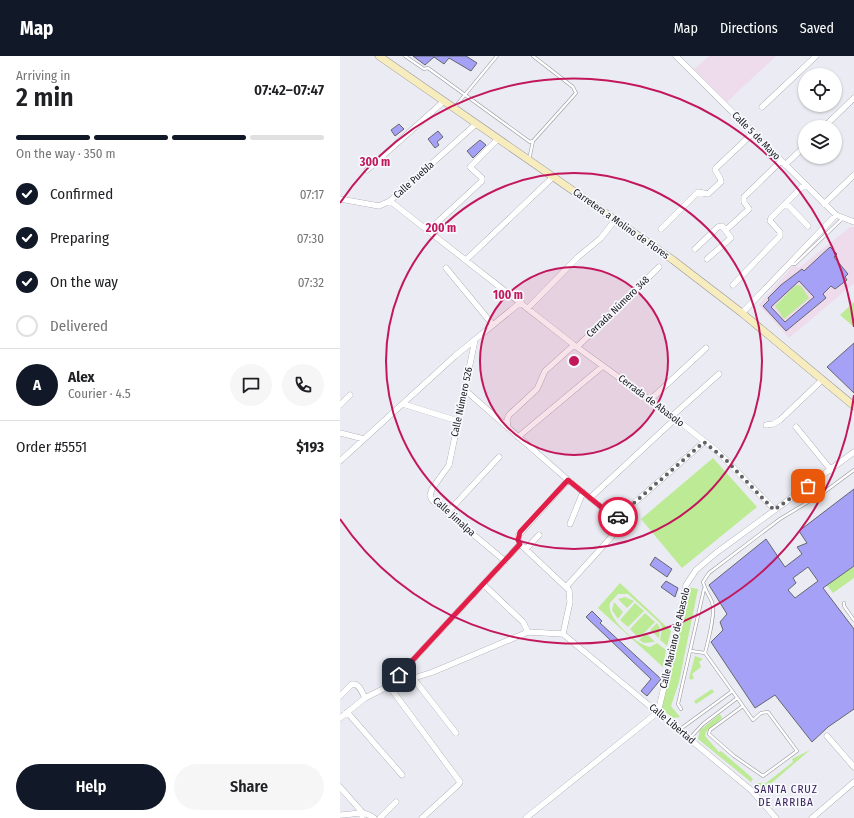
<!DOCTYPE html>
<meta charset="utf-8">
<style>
:root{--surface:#fff;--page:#f6f6f6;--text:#202124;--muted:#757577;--line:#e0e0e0;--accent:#111827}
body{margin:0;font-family:"Fira Sans Condensed",sans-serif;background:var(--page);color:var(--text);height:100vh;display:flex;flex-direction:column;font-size:15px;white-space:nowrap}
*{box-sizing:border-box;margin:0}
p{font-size:13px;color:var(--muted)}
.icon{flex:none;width:22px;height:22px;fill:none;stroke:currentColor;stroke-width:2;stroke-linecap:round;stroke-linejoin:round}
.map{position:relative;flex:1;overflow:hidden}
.details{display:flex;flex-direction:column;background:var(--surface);width:340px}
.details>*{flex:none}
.controls{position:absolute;left:458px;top:12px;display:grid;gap:8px}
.controls a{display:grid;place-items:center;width:44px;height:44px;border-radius:50%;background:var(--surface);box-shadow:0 1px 3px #0004;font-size:20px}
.pin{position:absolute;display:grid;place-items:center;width:34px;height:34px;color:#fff;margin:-17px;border-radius:8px;box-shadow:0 2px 6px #0006}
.courier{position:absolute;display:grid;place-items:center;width:40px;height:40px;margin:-20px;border:3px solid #e11d48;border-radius:50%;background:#fff;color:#222;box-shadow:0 1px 5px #0007}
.overview em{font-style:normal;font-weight:600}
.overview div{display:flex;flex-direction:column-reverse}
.overview{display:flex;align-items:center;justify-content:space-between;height:68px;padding:0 16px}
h1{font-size:26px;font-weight:600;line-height:30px}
.bar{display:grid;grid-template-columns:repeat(4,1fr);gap:6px 4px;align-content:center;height:48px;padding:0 16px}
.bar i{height:5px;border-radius:3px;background:var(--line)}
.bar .current{background:var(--accent)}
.bar p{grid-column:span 4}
.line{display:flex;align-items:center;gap:10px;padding:0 16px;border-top:1px solid var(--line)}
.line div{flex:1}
.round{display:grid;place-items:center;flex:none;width:42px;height:42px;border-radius:21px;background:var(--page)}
ol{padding:0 16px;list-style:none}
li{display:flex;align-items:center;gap:12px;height:44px}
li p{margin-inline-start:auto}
li .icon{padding:4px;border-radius:50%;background:var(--accent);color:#fff;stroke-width:4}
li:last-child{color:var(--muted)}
li i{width:22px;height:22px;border:2px solid var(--line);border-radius:50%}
.action{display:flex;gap:8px;margin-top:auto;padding:8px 16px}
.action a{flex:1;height:46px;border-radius:24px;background:var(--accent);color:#fff;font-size:16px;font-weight:600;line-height:46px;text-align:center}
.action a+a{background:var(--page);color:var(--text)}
header{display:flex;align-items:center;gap:24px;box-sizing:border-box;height:56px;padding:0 20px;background:var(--accent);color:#fff}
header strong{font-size:19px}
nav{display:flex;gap:22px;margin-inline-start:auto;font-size:14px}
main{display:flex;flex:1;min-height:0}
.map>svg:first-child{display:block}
</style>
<header>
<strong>Map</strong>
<nav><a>Map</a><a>Directions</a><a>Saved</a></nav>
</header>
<main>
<section class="details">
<div class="overview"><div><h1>2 min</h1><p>Arriving in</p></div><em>07:42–07:47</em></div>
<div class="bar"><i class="current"></i><i class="current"></i><i class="current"></i><i></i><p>On the way · 350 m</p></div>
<ol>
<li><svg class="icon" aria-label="check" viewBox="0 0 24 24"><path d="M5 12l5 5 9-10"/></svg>Confirmed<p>07:17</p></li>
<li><svg class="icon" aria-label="check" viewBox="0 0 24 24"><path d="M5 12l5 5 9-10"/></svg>Preparing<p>07:30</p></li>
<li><svg class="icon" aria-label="check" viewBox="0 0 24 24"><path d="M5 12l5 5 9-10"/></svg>On the way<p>07:32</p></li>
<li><i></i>Delivered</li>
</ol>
<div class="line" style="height:72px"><b class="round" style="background:var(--accent);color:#fff">A</b><div><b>Alex</b><p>Courier · 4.5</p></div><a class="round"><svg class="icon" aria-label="chat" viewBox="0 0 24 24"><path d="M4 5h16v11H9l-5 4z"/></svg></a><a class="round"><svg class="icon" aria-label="phone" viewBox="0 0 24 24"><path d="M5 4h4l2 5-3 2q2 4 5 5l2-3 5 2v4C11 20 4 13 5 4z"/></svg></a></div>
<div class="line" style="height:52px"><div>Order #5551</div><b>$193</b></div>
<div class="action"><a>Help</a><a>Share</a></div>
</section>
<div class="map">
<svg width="514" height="762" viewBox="0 0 514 762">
<rect width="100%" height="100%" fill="#ebebf3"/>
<path fill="#eedbec" d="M369,0H436L387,46L354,13Z
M510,171H514V227L449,282L419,249L454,209L459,212Z"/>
<path fill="#bdea94" d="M456,229L461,230L469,242L444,263L435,250Z
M514,246V271L500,259Z
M373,402L417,451L342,512L301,463Z
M514,510V522L493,537L487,529Z
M280,527L331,575L327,590L320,584L322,572L320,567L288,538H278L270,547C265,561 297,589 310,591L317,587L326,594L323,611L258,552Z
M347,531L358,533L339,626L331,650L340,661L333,662L320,652Z
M285,541L294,545L287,552L278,543Z
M274,546L283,556L278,563L272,554Z
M295,547L304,555L288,571L280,564Z
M305,557L315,566L299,582L290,573Z
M317,567L320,572L319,582L310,574Z
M306,577L315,586L304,587L299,584Z
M355,600L363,603L359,606L361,611L352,618L354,622L351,624L349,622Z
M372,633L374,636L356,648L354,645Z
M380,658L382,662L366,676L365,680L379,696L381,695L410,720L413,723L411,726L358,683L360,674Z
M470,694L421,736L415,729L417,727H426L453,706L452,703Z"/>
<path fill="#a5a1f6" stroke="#66666d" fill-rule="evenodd" d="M73,0H126L137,7L131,15L109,2L104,8L94,1L85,9Z
M59,68L64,73L55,80L51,74Z
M98,75L103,81L97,86L99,89L95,92L88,83Z
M140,84L146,89L133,102L127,95Z
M490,191L497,198L494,201L508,218L505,221L507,224L495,233L491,230L483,238L486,242L446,275L423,250L429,244L428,242L441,229L462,213L464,215ZM459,225L474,241L445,266L431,251Z
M514,287V337L487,311Z
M514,433V510L483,532L514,573V653L488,671L472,686L435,639L415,652L371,586L383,574L380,566L387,558L369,529L426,483L445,511L462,498L457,491L467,487L459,475ZM468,511L478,525L455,542L448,534L456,527L453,522Z
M315,501L332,513L327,521L310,509Z
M326,525L338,532L335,541L321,531Z
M252,555L262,565L260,567L321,623L307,640L301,635L311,623L246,561Z"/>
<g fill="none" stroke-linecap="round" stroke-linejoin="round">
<g stroke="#94949c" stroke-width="3.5">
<path id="lane" d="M65,0L84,13L88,12L190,86L193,85
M114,52L157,0
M189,104L193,85L236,37L233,31L193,0
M450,208H455L502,163
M504,547V550L514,564
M351,595L365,597
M403,650L370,674L369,678L394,700L423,720L457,695L428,656L421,657L413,664L365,597C368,585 376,558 372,546C369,539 365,534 363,526L369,517L440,463L483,437L514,414
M341,653L338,648L364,533
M339,674L391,636
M350,682L363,668L396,643"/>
</g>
<g stroke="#94949c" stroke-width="6">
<path id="street" d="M336,0L496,159L514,166
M422,51L476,0
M484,71L514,42
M445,109L465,90
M27,114L103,46
M0,143L39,150L50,145L136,68
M50,145L234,289L332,360L377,395L434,453
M446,147L468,170
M484,148L514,119
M321,173L358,136L368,138L381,126L380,122L375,114L376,112L413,77
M386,174L409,153L404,146V141L441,105
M88,175L142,125V122L130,111L158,83
M355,193L378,171L382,170L391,182L367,203
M127,203L213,121
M106,212L153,269
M393,229L440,180V176L430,165L431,162L464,129
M188,252L238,201L261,182L275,164
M402,257L496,159
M135,284L109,409L92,433L90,439L92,444L165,505
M237,291L319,211
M125,334L228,424L286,471
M310,344L366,292
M63,348L118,365
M0,349L10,339
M332,360L379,318
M426,369L433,368L440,364L482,324
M456,371L491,414
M168,372L167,364L169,359L197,333L205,315L234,289
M0,377L24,383
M178,381L263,310
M0,405L115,300L181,246
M250,442L335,363
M108,456L159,401
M276,463L364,386
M230,468L243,436
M186,493L199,479
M144,529L183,566L188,576
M226,531L283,468
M223,578L411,734L436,762
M223,578L230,546L229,534L180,488L178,480L228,424
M73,622L116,677
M0,640L12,628C19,627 22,636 25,642
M7,656L62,719
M0,662L25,642L49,630L93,616L188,576L223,578
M487,680L514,711
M0,731L22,756
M22,756V762
M0,759C14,759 22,753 34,762
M40,762L56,746
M82,762L118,729L120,726L49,630L180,488
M186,762L318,656L335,586L346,529L356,514L376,497L514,396
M472,762L514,726"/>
</g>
<g stroke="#94949c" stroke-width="8">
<path id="secondary" d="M39,0L333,204L402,257L514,350"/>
</g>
<use href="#lane" stroke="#fff" stroke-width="2.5"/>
<use href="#street" stroke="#fff" stroke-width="5.5"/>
<use href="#secondary" stroke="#f7ecbd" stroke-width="7"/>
</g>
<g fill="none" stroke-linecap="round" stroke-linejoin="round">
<path stroke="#616166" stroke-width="4" stroke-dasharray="0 7.2" d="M278,461L364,386L384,402L434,454L468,430"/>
<path stroke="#e11d48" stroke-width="5" d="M59,619L180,488L178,484L180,476L228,424L276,463L278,461"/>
</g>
<circle cx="234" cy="305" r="94" fill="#c2185b" fill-opacity=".12"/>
<g fill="none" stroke="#c2185b" stroke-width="2">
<circle cx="234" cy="305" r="94"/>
<circle cx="234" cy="305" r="188"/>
<path d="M514 339A282 282 0 0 1 0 463M0 147A282 282 0 0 1 514 271"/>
</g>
<g text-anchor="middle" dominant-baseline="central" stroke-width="3.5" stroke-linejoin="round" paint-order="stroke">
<g font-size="10" fill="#17171a" stroke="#f8f9fe">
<text transform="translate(416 80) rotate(45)">Calle 5 de Mayo</text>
<text transform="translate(74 124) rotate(-42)">Calle Puebla</text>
<text transform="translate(281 168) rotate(35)">Carretera a Molino de Flores</text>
<text transform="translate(278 251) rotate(-44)">Cerrada Número 348</text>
<text transform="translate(311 345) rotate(37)">Cerrada de Abasolo</text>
<text transform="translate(122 346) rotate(-78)">Calle Número 526</text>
<text transform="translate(114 461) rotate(42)">Calle Jimalpa</text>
<text transform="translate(335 582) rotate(-77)">Calle Mariano de Abasolo</text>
<text transform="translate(332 668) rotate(40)">Calle Libertad</text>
</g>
<g font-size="11" letter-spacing="1" fill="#38205a" stroke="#f8f9fe">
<text x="446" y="733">SANTA CRUZ<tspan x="446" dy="13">DE ARRIBA</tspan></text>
</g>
</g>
<circle cx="234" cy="305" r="6" fill="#c2185b" stroke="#f8f9fe" stroke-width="2"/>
<g font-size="12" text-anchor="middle" font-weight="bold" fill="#c2185b" stroke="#f8f9fe" stroke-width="3.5" stroke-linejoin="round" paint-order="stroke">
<text x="35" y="110">300 m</text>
<text x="101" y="176">200 m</text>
<text x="168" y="243">100 m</text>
</g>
</svg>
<div class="controls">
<a><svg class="icon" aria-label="locate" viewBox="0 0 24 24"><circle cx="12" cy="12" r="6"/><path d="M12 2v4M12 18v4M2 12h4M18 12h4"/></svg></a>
<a><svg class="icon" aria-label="layers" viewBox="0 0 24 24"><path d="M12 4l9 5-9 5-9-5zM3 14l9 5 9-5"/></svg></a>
</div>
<div class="pin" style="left:468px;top:430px;background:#ea580c"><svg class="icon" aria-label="bag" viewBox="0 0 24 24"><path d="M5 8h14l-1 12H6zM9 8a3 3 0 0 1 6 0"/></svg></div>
<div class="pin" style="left:59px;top:619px;background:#1f2937"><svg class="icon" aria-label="home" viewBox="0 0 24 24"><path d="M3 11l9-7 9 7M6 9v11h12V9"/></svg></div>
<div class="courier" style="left:278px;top:461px"><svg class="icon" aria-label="car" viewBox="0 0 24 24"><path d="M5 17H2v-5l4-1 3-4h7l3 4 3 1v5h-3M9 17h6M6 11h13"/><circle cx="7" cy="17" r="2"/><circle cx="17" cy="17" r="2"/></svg></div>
</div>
</main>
